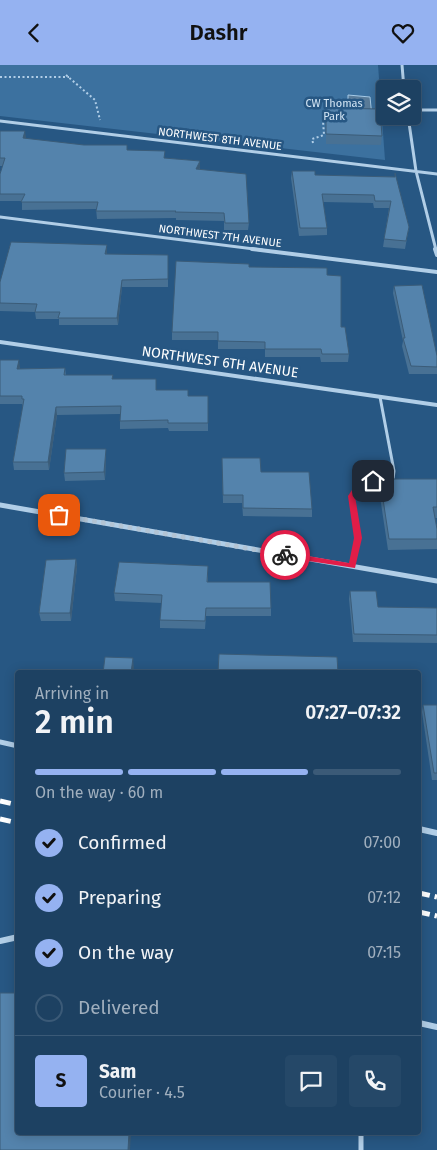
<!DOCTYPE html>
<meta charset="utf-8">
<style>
:root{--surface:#1d4162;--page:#254868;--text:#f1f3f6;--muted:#a0afbe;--line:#3b5a77;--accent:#95b2f1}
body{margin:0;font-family:"Fira Sans",sans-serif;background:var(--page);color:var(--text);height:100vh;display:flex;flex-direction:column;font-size:19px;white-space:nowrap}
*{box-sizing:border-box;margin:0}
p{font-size:16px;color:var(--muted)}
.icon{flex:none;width:28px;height:28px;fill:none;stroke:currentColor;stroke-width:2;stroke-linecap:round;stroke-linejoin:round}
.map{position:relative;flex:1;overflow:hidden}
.sheet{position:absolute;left:15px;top:605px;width:406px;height:465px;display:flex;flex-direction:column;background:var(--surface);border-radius:5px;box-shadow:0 2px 12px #0003,0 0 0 1px var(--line)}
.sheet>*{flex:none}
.fabs{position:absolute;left:376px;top:15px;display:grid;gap:10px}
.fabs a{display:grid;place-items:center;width:45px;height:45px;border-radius:5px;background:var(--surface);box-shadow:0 2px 12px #0003,0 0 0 1px var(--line);font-size:25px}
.pin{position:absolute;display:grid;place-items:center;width:42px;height:42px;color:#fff;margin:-21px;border-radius:10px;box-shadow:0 2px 8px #0006}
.courier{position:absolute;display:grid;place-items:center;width:50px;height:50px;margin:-25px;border:4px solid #e11d48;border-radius:50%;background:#fff;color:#222;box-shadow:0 1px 6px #0007}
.headline em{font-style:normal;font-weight:600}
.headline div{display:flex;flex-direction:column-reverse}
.headline{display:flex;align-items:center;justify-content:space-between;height:85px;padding:0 20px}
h1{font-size:32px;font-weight:600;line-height:38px}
.bar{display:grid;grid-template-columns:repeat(4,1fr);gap:8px 5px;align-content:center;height:60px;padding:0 20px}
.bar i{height:6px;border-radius:4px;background:var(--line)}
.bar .active{background:var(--accent)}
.bar p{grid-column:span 4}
.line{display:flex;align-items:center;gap:12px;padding:0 20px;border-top:1px solid var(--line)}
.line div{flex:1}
.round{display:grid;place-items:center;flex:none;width:52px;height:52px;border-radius:5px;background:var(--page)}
ol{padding:0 20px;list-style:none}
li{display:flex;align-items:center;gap:15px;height:55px}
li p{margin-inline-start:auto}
li .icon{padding:5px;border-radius:50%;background:var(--accent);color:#111;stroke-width:4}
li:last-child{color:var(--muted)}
li i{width:28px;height:28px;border:2px solid var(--line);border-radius:50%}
header{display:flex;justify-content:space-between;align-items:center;height:65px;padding:0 20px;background:var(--accent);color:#111;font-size:22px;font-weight:600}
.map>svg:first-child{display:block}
</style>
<header><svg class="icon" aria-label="back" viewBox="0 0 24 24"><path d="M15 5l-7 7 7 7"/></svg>Dashr<svg class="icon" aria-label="heart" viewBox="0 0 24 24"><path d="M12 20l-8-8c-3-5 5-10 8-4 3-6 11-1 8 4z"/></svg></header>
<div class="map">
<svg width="437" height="1085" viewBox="0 0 437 1085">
<rect width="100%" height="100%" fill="#275783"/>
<path fill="#3c719f" d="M0,0H378L385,95L0,51Z"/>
<path fill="#5a7c9a" stroke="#a5cae7" d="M348,30L370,32L372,52L348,53Z"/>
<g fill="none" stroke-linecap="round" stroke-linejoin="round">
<path stroke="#b1cee7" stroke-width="2" stroke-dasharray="2 2.5" stroke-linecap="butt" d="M66,10L95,35L100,55
M0,12H69
M313,78L312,74L324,70L323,56"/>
<path stroke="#b1cee7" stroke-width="3" d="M370,418L393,414L394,406L380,332"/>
<path stroke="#b1cee7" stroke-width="4" d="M352,501L358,473L352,431L360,423L374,417"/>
<path stroke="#b1cee7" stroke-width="5" d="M361,1068V1085"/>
<path stroke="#b1cee7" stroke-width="3" d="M402,0L404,24
M412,45H437
M408,51L416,106L436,185
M0,56L437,109
M0,152L262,185"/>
<path stroke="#b1cee7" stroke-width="4" d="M252,184L437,207
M435,184L437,190
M0,277L437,340"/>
<path stroke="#b1cee7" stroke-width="5" d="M0,440L437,516
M0,677L18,681"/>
<path stroke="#b1cee7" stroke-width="6" d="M419,764L437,768
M0,876L18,872
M419,958L437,962"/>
<path stroke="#fff" stroke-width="5" stroke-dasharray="11 5" stroke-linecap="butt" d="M0,736L18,740
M0,754L18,758
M419,828L437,832
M419,847L437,851"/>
</g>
<path fill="#487194" d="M326,43L382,71L381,80L326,79Z
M0,66L26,72L25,74L128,85L165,93L200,96V104L249,158L248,165H224V156L176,155V153L97,154L96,144L22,145V136H0V109L3,101H0Z
M292,106L315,110L395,112L409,162L405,184L383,182L389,143H374L373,138L323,137L327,163V170L299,171L291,113Z
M107,187V189L168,190V222H122L118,260H59V254H36L35,247L0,246V217Z
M249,202L327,210L349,289L348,297H321L320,292H265V284H218V275H172V267Z
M394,221L437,291V309H409L402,281L403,276L393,228Z
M0,295L20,302V304L65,303L66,310L113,314L157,325H188V331H208V366H169L168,363L120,364V349L57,350L49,405H14L13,397L23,341L22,339H0Z
M106,384V392L105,415L65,416L64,408Z
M222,393L261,407L312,444V452L243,451L242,438H223Z
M380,414H437V453H435L437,464V484L388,485L379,425Z
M76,494L77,502L71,556H41L39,548Z
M208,501V517L271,543V551H206L205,564L160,563V555L162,538L115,536L114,528Z
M350,526L378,542L437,543V578L353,577L349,534Z
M423,640H437V715H432L422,647Z"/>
<path fill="#3b5c78" d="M25,66L26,72L24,80L23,73Z
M200,96V103L196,111V104Z
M107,180V187L105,197V189Z
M122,215V222L118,260L117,253Z
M19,295L20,302L18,312L17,304Z
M56,342L57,350L49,405L48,397Z
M106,384V392L105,415L104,407Z
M76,494L77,502L71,556L70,548Z
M133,593L134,603L133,608H131Z
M129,1068H131L130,1085H128Z"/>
<path fill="#5483ac" stroke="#3b5c78" d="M326,43L380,44L382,71L326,69Z
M0,66H25L23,73L84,80H127V85L165,86L164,93L200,96L196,104L246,109L249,158H225L224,148L175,147L176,146H96L98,137H21L25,129H0V109L5,93H0Z
M292,106H315V110L395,112V108L409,162L406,176L384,174L391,136H375L374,130L322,129L327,163H300Z
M11,177L107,180L105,189L168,190V214L122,215L117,253H58L60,247H35L37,239L0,238V217Z
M176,196L249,199V202L327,203V210L341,211V262H345L349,289H322L321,284H265V277L218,276V267H172Z
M422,220L437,291V302L411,301L403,273H405L394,221Z
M0,295H19L17,304L65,303L64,310H113L112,314H156V325H188V331H208V358H168V355L120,356L121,341L56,342L48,397H13L24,334H22V331H0Z
M66,384H106L104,407L64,408Z
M222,393H260L261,407H309L312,444L243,443V430H223Z
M380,414H437V442H433L437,464V474H389Z
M76,494L70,548H39L46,495Z
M119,497L208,501L207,517H270L271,543H206L205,556L160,555L162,530L114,528Z
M350,526H376L378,542L437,543V570L354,569Z
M219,589L337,592L338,608H218Z
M105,592L133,593L131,608H103Z
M423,640H437V708H434Z
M0,928H18V1068H129L128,1085H0Z"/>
<path fill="#e11d48" d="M373,414H376V418L359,425L355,431L362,473L355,503L282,492V488L285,487L349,498L354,473L348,431L354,422Z"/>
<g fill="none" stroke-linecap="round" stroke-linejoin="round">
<path stroke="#b3c4d4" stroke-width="5" stroke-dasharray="0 9" d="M59,450L285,490"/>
</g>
<g text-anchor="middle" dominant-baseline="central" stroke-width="5" stroke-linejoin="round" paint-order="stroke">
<g font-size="11" fill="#d4e6f5" stroke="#275783">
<text x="334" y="38">CW Thomas<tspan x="334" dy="13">Park</tspan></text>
</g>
<g font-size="11" fill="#fff" stroke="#275783">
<text transform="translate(220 74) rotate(7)">NORTHWEST 8TH AVENUE</text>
<text transform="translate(220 171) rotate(7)">NORTHWEST 7TH AVENUE</text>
</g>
<g font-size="14" fill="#fff" stroke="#275783">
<text transform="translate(220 297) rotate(8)">NORTHWEST 6TH AVENUE</text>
</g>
</g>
</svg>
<div class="fabs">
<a><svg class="icon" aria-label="layers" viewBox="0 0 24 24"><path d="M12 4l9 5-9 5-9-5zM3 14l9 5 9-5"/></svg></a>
</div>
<div class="pin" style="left:59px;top:450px;background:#ea580c"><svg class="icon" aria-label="bag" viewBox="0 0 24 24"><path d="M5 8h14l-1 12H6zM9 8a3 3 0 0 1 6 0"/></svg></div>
<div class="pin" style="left:373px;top:416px;background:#1f2937"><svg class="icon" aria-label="home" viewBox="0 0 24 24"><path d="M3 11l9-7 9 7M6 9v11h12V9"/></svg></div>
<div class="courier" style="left:285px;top:490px"><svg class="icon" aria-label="bike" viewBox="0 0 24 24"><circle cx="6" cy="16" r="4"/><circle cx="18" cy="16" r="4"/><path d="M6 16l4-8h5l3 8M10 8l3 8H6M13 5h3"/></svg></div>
<section class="sheet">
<div class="headline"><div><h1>2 min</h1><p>Arriving in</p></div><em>07:27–07:32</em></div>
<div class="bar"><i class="active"></i><i class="active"></i><i class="active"></i><i></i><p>On the way · 60 m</p></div>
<ol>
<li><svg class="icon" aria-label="check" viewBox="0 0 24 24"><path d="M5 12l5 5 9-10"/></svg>Confirmed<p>07:00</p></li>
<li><svg class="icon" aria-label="check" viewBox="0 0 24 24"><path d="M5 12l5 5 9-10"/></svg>Preparing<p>07:12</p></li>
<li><svg class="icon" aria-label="check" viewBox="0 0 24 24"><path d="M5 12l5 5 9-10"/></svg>On the way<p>07:15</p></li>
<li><i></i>Delivered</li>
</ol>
<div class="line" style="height:90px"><b class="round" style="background:var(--accent);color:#111">S</b><div><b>Sam</b><p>Courier · 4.5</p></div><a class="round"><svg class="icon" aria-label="chat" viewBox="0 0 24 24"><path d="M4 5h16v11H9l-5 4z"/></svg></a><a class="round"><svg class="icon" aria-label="phone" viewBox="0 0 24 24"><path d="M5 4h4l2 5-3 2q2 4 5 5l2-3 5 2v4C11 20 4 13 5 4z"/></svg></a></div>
</section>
</div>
